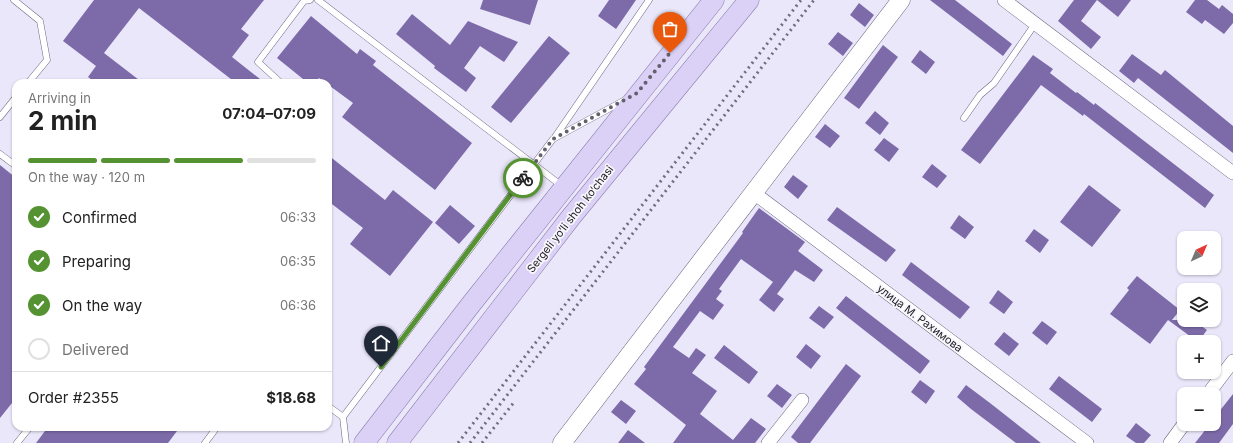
<!DOCTYPE html>
<meta charset="utf-8">
<style>
:root{--surface:#fff;--page:#f6f6f6;--text:#222;--muted:#767676;--line:#e0e0e0;--accent:#559232}
body{margin:0;font-family:Inter,sans-serif;background:var(--page);color:var(--text);height:100vh;display:flex;flex-direction:column;font-size:15px;white-space:nowrap}
*{box-sizing:border-box;margin:0}
p{font-size:13px;color:var(--muted)}
.icon{flex:none;width:22px;height:22px;fill:none;stroke:currentColor;stroke-width:2;stroke-linecap:round;stroke-linejoin:round}
.map{position:relative;flex:1;overflow:hidden}
.side{position:absolute;left:12px;top:79px;width:320px;height:352px;display:flex;flex-direction:column;background:var(--surface);border-radius:12px;box-shadow:0 1px 3px #0004}
.side>*{flex:none}
.needle{width:26px;rotate:44deg}
.controls{position:absolute;left:1177px;top:231px;display:grid;gap:8px}
.controls a{display:grid;place-items:center;width:44px;height:44px;border-radius:8px;background:var(--surface);box-shadow:0 1px 3px #0004;font-size:20px}
.pin{position:absolute;display:grid;place-items:center;width:34px;height:34px;color:#fff;margin:-41px -17px;border-radius:50% 50% 50% 0;rotate:-45deg;box-shadow:0 0 4px #0007}
.pin .icon{rotate:45deg}
.courier{position:absolute;display:grid;place-items:center;width:40px;height:40px;margin:-20px;border:3px solid #559232;border-radius:50%;background:#fff;color:#222;box-shadow:0 1px 5px #0007}
.summary em{font-style:normal;font-weight:700}
.summary div{display:flex;flex-direction:column-reverse}
.summary{display:flex;align-items:center;justify-content:space-between;height:68px;padding:0 16px}
h1{font-size:26px;font-weight:700;line-height:30px}
.bar{display:grid;grid-template-columns:repeat(4,1fr);gap:6px 4px;align-content:center;height:48px;padding:0 16px}
.bar i{height:5px;border-radius:3px;background:var(--line)}
.bar .on{background:var(--accent)}
.bar p{grid-column:span 4}
.line{display:flex;align-items:center;gap:10px;padding:0 16px;border-top:1px solid var(--line)}
.line div{flex:1}
ol{padding:0 16px;list-style:none}
li{display:flex;align-items:center;gap:12px;height:44px}
li p{margin-inline-start:auto}
li .icon{padding:4px;border-radius:50%;background:var(--accent);color:#fff;stroke-width:4}
li:last-child{color:var(--muted)}
li i{width:22px;height:22px;border:2px solid var(--line);border-radius:50%}
.map>svg:first-child{display:block}
</style>
<div class="map">
<svg width="1233" height="443" viewBox="0 0 1233 443">
<rect width="100%" height="100%" fill="#ebe7fb"/>
<path fill="#7d6ba9" d="M94,0H264L241,29L249,35L232,57L265,83H236L139,8L104,53L143,83H96L88,77L96,66L63,41Z
M483,0H538L530,25L480,9Z
M609,0H636L616,29L598,16Z
M930,0H955L1012,44L1003,56Z
M1074,0H1131L1118,17L1097,0L1081,21L1101,37L1091,49L1058,21Z
M1195,0H1207L1219,9L1222,5L1233,14V23L1224,34L1205,20L1202,24L1186,12Z
M859,3L874,15L865,27L850,15Z
M412,14L450,45L468,21L518,42L504,62L480,46L464,68L476,78L466,92L434,68L435,66L396,34Z
M311,16L357,54L360,49L376,61L373,65L472,143L435,190L342,117L353,103L319,78L315,83H308L277,58Z
M838,32L853,43L843,56L828,44Z
M549,36L570,53L511,123L491,107Z
M883,45L898,57L859,109L844,98Z
M920,50L935,62L926,74L911,62Z
M1132,54L1161,75L1165,70L1233,126V153L1138,78L1134,83L1119,71Z
M1033,55L1053,69L1050,73L1076,93L1077,92L1094,105L1095,103L1214,195L1205,208L1084,114L1083,116L1041,85L980,164L961,150Z
M875,111L889,123L880,135L865,123Z
M825,124L840,136L830,148L815,137Z
M884,138L899,149L889,162L874,150Z
M328,155L385,200L393,190L433,222L390,276L350,244L363,228L328,201Z
M932,164L947,176L937,188L922,177Z
M0,165L16,178V398L0,418Z
M793,175L808,186L798,199L784,187Z
M1089,185L1121,210L1092,247L1060,222Z
M450,205L475,226L459,244L435,223Z
M837,207L896,250L886,262L827,220Z
M759,208L805,242L798,251L823,270L814,282L795,270L777,294L784,299L774,312L759,300L773,282L741,259L719,289L722,291L716,299L724,305L713,320L700,311L673,347L689,358L696,348L706,355L692,373L717,391L700,414L733,440L751,418L766,429L755,443H673L686,425L634,384L646,369L644,367L743,233L742,232Z
M959,215L974,227L965,239L950,228Z
M1034,229L1049,240L1040,253L1025,241Z
M911,262L970,307L960,319L902,275Z
M1137,276L1180,310L1172,320H1193L1207,330L1198,342L1168,320L1150,344L1110,314L1129,290L1127,288Z
M998,290L1013,302L1004,314L989,303Z
M846,296L930,361L920,374L836,308Z
M819,306L834,317L824,329L809,318Z
M1042,321L1057,332L1047,345L1032,333Z
M1004,332L1019,344L1009,356L994,344Z
M806,344L821,356L811,369L796,357Z
M724,345L758,372L749,384L714,358Z
M846,364L861,376L810,443H798L791,437Z
M1059,376L1102,409L1092,422L1049,389Z
M920,380L935,391L926,404L911,392Z
M777,384L792,395L782,408L767,396Z
M966,385L990,403L1041,443H1016L971,409L957,397Z
M1233,394V424L1219,443H1195L1210,424H1214V418Z
M621,400L636,411L626,424L611,412Z
M1136,423L1151,435L1144,443H1136L1126,436Z
M48,427H180L168,443H36Z
M628,430L645,443H618Z"/>
<g fill="none" stroke-linecap="round" stroke-linejoin="round">
<g stroke="#6c667c" stroke-width="7">
<path id="lane" d="M14,0L40,21L47,60L28,83
M318,0L562,186
M281,83L258,62L304,1L310,0
M0,117L16,97
M964,118L980,95L994,83L1035,24
M555,137L649,0
M0,154L16,166
M328,406L343,417
M17,443L30,427
M205,443L217,427
M346,443L343,417L553,139L625,100"/>
</g>
<g stroke="#6c667c" stroke-width="14">
<path id="street" d="M1004,0L1233,173
M754,193L1087,443
M1208,394L1233,361
M768,443L802,400
M1170,443L1184,424"/>
</g>
<g stroke="#6c667c" stroke-width="19">
<path id="secondary" d="M562,443L901,0"/>
</g>
<g stroke="#897ca9" stroke-width="21">
<path id="primary" d="M364,443L472,303L714,0
M397,443L571,217L749,0"/>
</g>
<use href="#lane" stroke="#fff" stroke-width="6"/>
<use href="#street" stroke="#fff" stroke-width="13"/>
<use href="#secondary" stroke="#fff" stroke-width="18"/>
<use href="#primary" stroke="#dbd1f7" stroke-width="20"/>
<path stroke="#716e7c" stroke-width="3" stroke-dasharray="2 4" stroke-linecap="butt" d="M458,443L801,0
M470,443L814,0
M482,443L515,401"/>
</g>
<g fill="none" stroke-linecap="round" stroke-linejoin="round">
<path stroke="#64616e" stroke-width="4" stroke-dasharray="0 7.2" d="M523,178L553,139L637,93L670,53"/>
<path stroke="#559232" stroke-width="5" d="M381,367L523,178"/>
</g>
<g text-anchor="middle" dominant-baseline="central" stroke-width="3.5" stroke-linejoin="round" paint-order="stroke">
<g font-size="11" fill="#1c1922" stroke="#f7f6fb">
<text transform="translate(570 219) rotate(-52)">Sergeli yo‘li shoh ko‘chasi</text>
<text transform="translate(920 318) rotate(37)">улица М. Рахимова</text>
</g>
</g>
</svg>
<div class="controls">
<a><svg class="needle" viewBox="-14 -14 28 28"><path d="M0-13l5 13h-10z" fill="#e53935"/><path d="M0 13l5-13h-10z" fill="#767676"/></svg></a>
<a><svg class="icon" aria-label="layers" viewBox="0 0 24 24"><path d="M12 4l9 5-9 5-9-5zM3 14l9 5 9-5"/></svg></a>
<a>+</a>
<a>−</a>
</div>
<div class="pin" style="left:670px;top:53px;background:#ea580c"><svg class="icon" aria-label="bag" viewBox="0 0 24 24"><path d="M5 8h14l-1 12H6zM9 8a3 3 0 0 1 6 0"/></svg></div>
<div class="pin" style="left:381px;top:367px;background:#1f2937"><svg class="icon" aria-label="home" viewBox="0 0 24 24"><path d="M3 11l9-7 9 7M6 9v11h12V9"/></svg></div>
<div class="courier" style="left:523px;top:178px"><svg class="icon" aria-label="bike" viewBox="0 0 24 24"><circle cx="6" cy="16" r="4"/><circle cx="18" cy="16" r="4"/><path d="M6 16l4-8h5l3 8M10 8l3 8H6M13 5h3"/></svg></div>
<section class="side">
<div class="summary"><div><h1>2 min</h1><p>Arriving in</p></div><em>07:04–07:09</em></div>
<div class="bar"><i class="on"></i><i class="on"></i><i class="on"></i><i></i><p>On the way · 120 m</p></div>
<ol>
<li><svg class="icon" aria-label="check" viewBox="0 0 24 24"><path d="M5 12l5 5 9-10"/></svg>Confirmed<p>06:33</p></li>
<li><svg class="icon" aria-label="check" viewBox="0 0 24 24"><path d="M5 12l5 5 9-10"/></svg>Preparing<p>06:35</p></li>
<li><svg class="icon" aria-label="check" viewBox="0 0 24 24"><path d="M5 12l5 5 9-10"/></svg>On the way<p>06:36</p></li>
<li><i></i>Delivered</li>
</ol>
<div class="line" style="height:52px"><div>Order #2355</div><b>$18.68</b></div>
</section>
</div>
